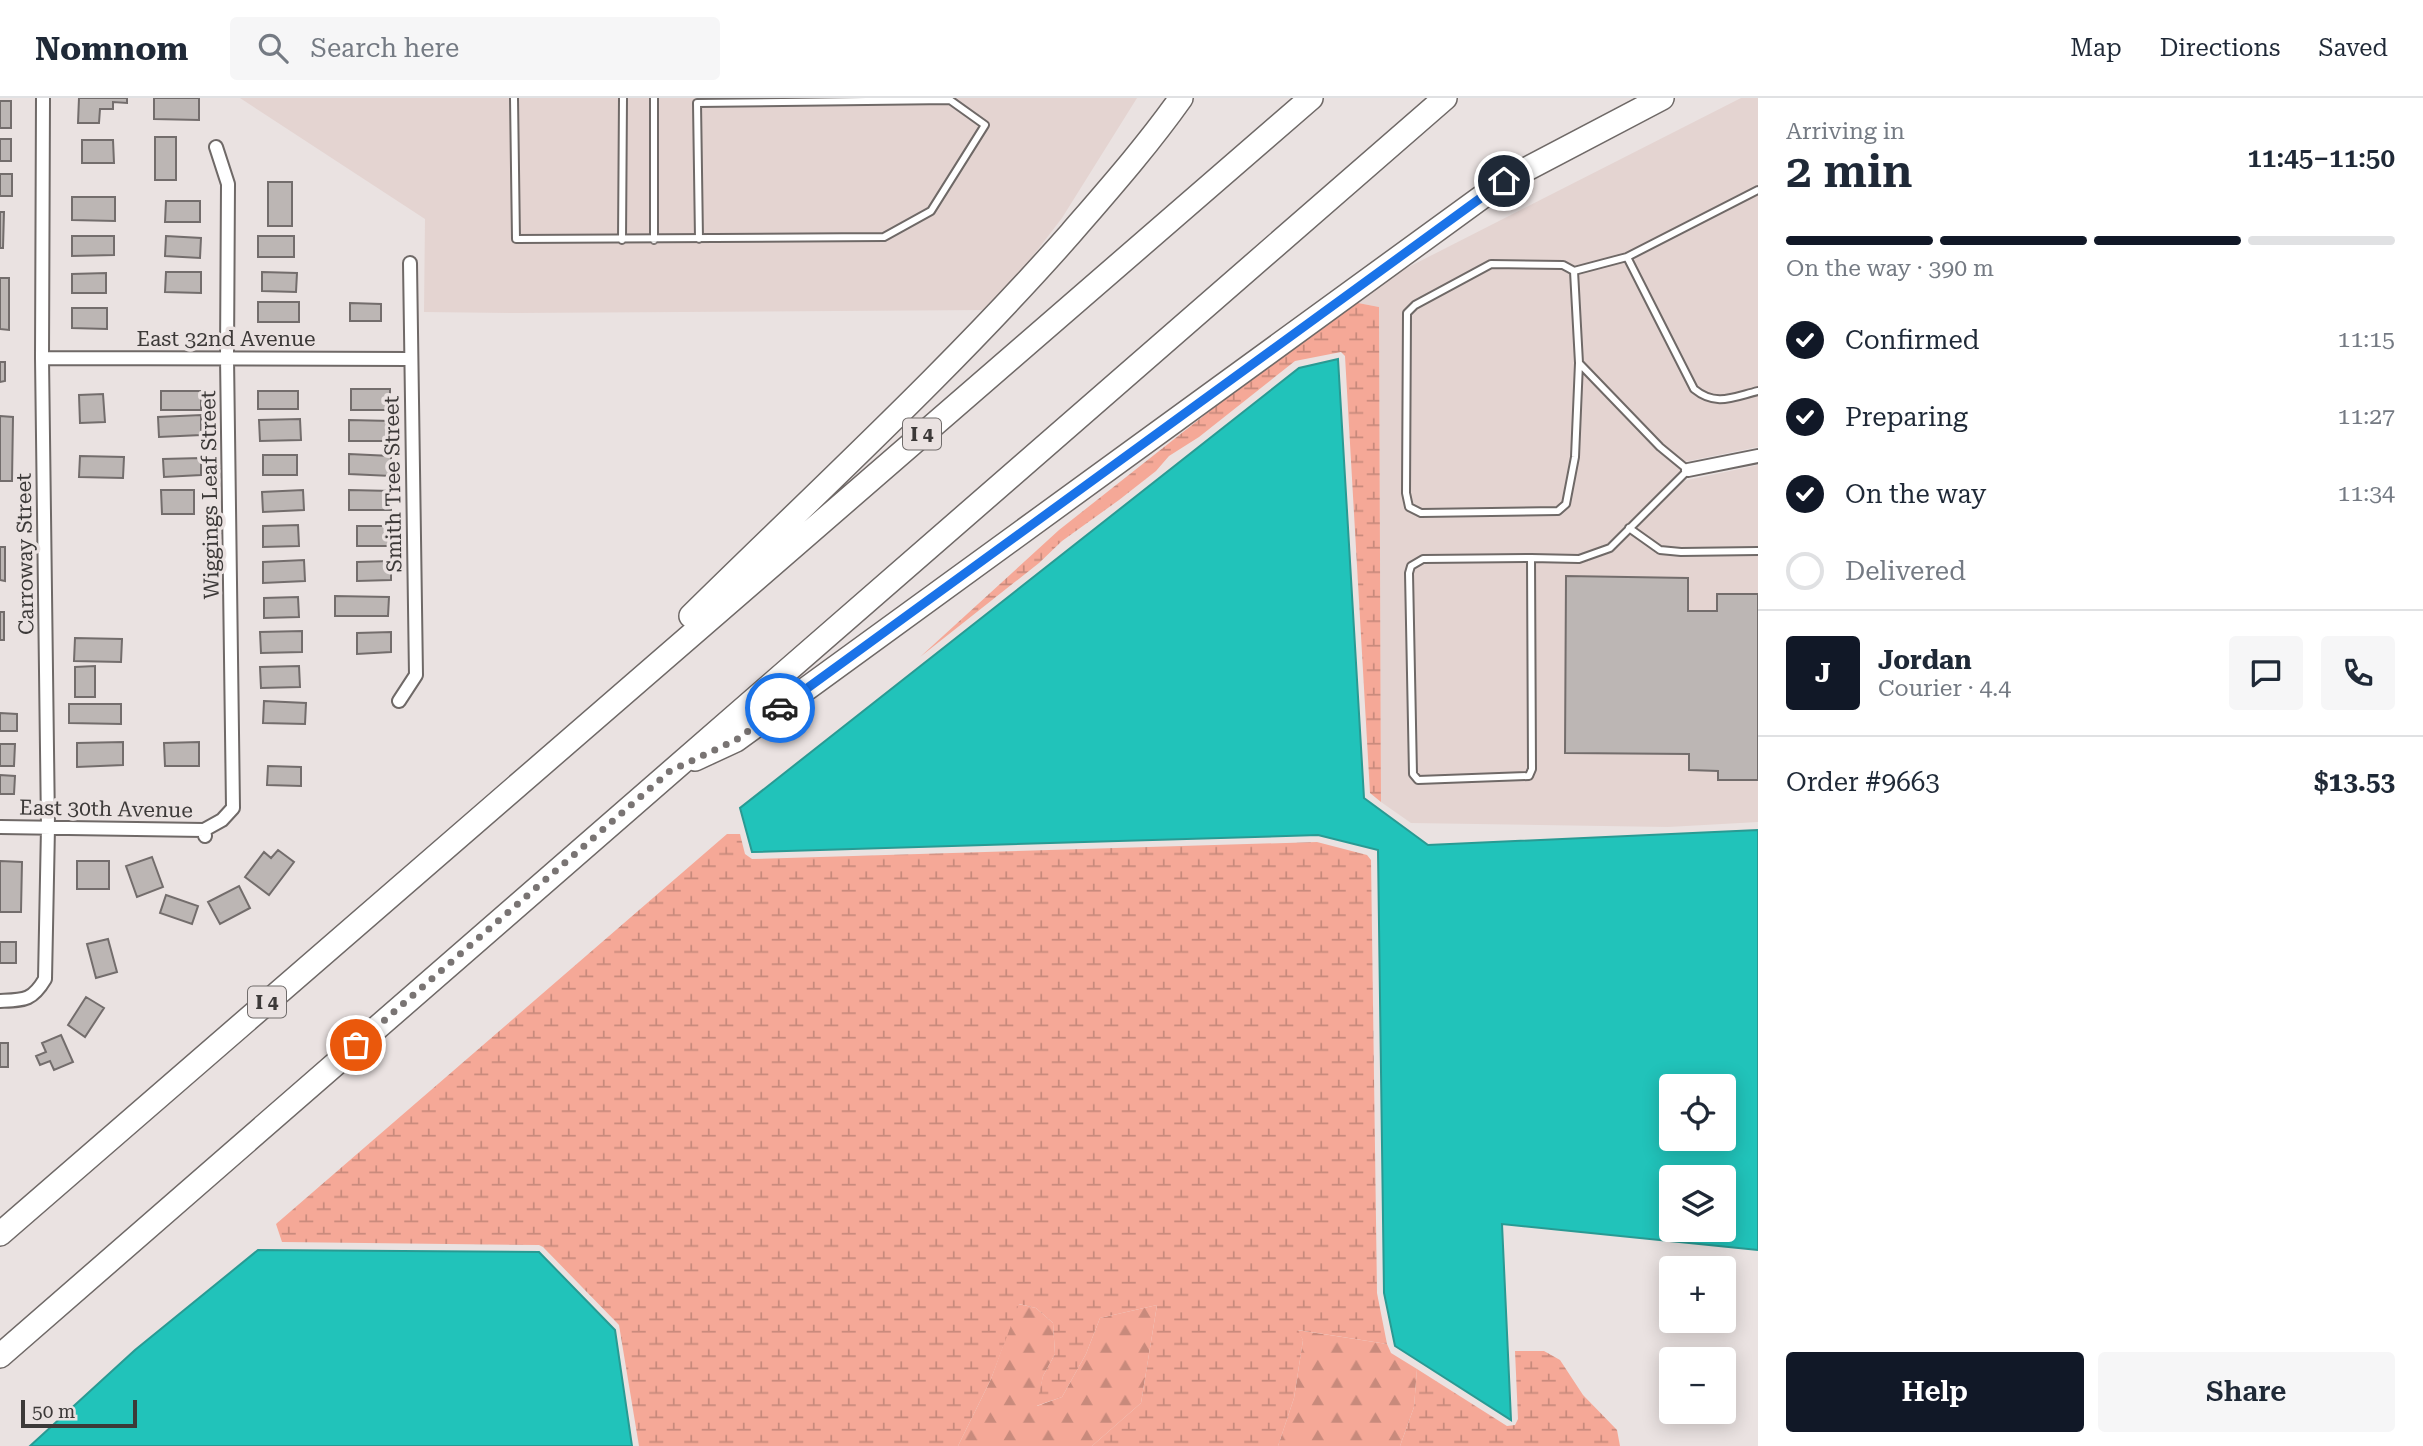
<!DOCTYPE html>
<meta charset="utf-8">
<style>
:root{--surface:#fff;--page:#f6f6f7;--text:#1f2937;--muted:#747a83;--line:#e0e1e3;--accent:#111827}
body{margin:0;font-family:"Roboto Serif",serif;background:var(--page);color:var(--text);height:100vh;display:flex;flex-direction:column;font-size:26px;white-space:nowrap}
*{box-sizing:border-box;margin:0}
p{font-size:23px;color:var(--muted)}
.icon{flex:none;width:38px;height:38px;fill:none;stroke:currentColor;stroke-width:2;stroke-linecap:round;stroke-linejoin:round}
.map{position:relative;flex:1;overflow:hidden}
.panel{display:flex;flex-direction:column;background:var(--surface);width:665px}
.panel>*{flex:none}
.buttons{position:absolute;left:1659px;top:976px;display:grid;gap:14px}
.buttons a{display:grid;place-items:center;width:77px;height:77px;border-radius:7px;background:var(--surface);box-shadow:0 4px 18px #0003;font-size:35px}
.scale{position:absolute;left:21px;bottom:18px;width:116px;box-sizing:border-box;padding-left:7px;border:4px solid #3c3938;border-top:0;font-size:19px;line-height:24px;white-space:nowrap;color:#3c3938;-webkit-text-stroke:5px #eae2e1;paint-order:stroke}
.pin{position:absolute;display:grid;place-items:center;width:60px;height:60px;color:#fff;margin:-30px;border:4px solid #fff;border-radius:50%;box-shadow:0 2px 7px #0007}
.courier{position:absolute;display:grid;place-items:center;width:70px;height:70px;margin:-35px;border:5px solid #1a73e8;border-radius:50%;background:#fff;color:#222;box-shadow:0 2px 9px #0007}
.summary em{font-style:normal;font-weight:600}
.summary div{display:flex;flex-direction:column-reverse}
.summary{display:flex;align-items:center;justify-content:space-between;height:119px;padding:0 28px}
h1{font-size:46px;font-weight:600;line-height:52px}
.bar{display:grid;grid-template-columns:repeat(4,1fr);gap:10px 7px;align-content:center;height:84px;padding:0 28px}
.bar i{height:9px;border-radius:5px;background:var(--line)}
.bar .active{background:var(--accent)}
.bar p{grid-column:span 4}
.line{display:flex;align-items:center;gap:18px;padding:0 28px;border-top:2px solid var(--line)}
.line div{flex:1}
.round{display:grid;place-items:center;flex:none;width:74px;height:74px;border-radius:7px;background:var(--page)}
ol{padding:0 28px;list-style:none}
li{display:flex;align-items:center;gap:21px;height:77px}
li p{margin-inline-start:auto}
li .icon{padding:7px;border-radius:50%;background:var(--accent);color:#fff;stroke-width:4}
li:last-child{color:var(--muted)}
li i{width:38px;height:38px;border:4px solid var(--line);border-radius:50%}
.cta{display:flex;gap:14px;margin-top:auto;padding:14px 28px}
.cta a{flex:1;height:80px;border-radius:7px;background:var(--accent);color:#fff;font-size:28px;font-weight:600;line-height:80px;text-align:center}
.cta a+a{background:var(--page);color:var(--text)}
header{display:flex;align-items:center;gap:42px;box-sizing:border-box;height:98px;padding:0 35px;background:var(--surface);border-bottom:2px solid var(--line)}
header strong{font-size:33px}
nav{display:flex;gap:38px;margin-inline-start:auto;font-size:24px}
.search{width:490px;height:63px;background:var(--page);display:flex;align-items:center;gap:18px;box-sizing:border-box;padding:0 24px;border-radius:7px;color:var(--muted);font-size:26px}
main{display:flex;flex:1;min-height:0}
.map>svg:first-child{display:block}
</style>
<header>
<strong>Nomnom</strong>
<div class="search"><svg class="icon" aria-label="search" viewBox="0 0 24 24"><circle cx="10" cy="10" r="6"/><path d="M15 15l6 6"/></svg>Search here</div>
<nav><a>Map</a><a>Directions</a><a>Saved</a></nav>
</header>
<main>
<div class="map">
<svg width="1758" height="1348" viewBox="0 0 1758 1348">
<defs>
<pattern id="forest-firs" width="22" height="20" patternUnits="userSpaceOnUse" patternTransform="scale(1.75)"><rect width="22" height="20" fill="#f5a897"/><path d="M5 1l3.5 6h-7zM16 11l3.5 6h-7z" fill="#c88a7c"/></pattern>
<pattern id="wetland-marsh" width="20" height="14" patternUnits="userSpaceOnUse" patternTransform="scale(1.75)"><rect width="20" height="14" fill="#f5a897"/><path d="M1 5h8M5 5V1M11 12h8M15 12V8" fill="none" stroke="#c88a7c"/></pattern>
</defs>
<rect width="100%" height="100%" fill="#eae2e1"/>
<path fill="#e4d4d1" d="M240,0H1137L1062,120L1003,197L985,212L516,215L424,214L425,121Z
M1741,0H1758V349L1679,365L1683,383L1758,367V724L1668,729L1411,725L1381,704L1379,209L1353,204L1383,182Z"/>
<path fill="url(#forest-firs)" d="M1018,1206L1036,1210L1053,1225L1055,1256L1043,1278L1037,1308L1062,1299L1086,1256L1100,1220L1157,1207L1141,1305L1092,1348H958L991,1281Z
M1297,1232L1387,1246L1391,1255L1417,1271L1414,1309L1400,1348H1278L1294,1300L1303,1242Z"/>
<path fill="url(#wetland-marsh)" d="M1353,204L1379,209L1381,704L1370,695L1345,258L1341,254L1295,263L1199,339L1169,358L1156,373L1119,402L1062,443L1039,465L920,559L1059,432L1268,267Z
M727,736H740L745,756L752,761L1317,744L1367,757L1371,762L1377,1195L1387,1246L1298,1232L1303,1242L1294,1300L1278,1348H1092L1141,1305L1157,1207L1100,1220L1086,1256L1062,1299L1036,1308L1043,1278L1055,1256L1053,1225L1036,1210L1019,1206L991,1281L958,1348H639L619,1227L543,1149L539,1147L282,1144L276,1126Z
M1515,1253H1544L1560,1262L1583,1297L1617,1332L1620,1348H1400L1414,1309L1417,1271L1507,1328L1515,1327L1518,1321Z"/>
<path fill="#21c3ba" stroke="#299a93" stroke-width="2" fill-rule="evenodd" d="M1338,261L1364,700L1428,747L1758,732V1152L1502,1126L1511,1322L1395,1248L1384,1195L1378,752L1318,737L752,754L740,710L1299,270ZM1671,989H1724V1041H1671ZM1671,1080H1724V1132H1671Z
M258,1152L539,1154L615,1232L632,1348H30L135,1252Z"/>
<path fill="#bcb6b4" stroke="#736d6c" stroke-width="2" d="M79,0H127V5L113,4V11H100L99,25H78Z
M154,0H199V22L154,21Z
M0,3H11V30H0Z
M155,39H176V82H155Z
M0,41H11V63H0Z
M82,42H113L114,65H82Z
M0,76H12V98H0Z
M268,84H292V128H268Z
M72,99H115V123L72,122Z
M166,103H200V124H165Z
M0,114H4L3,150H0Z
M72,138H114V157L72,158Z
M166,138L201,140L200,160L165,158Z
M258,138H294V159H258Z
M166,174H201V195L165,194Z
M262,174L297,175L296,194L262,193Z
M106,175V195H72V176Z
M0,180H9V232L0,231Z
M258,204H299V224H258Z
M350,205L381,206V223H350Z
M72,210H107V231L72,230Z
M0,264H5V283L0,284Z
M351,291H390V312H351Z
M161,293H201V312H161Z
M258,293H298V311H258Z
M103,296L105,324L80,325L79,297Z
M201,317V337L159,339L158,319Z
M0,318L13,319L12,383H0Z
M300,321L301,342L260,343L259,322Z
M349,322L391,323V343H349Z
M349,356L391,358V378L349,376Z
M263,357H297V377H263Z
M80,358L124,359L123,380L79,379Z
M201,360V377L164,379L163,361Z
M161,392H194V416H162Z
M303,392L304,412L263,414L262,394Z
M349,392L391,393V412H349Z
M298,427L299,448L263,449V428Z
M357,428H390L391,448H357Z
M0,449H5V483L0,482Z
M304,462L305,483L263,485V464Z
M391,463V482L357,483V464Z
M1566,478L1688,480V513H1717V496H1758V682H1718V673L1689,672V656L1565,655Z
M335,498L389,499L388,518H335Z
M298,499L299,519L264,520V500Z
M0,514H4V542H0Z
M302,533V554L261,555L260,534Z
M391,534V554L357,556V535Z
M75,540L122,541L121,564L74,563Z
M95,568V599H75V569Z
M299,568L300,589L261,590L260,569Z
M264,603L306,605L305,626L263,625Z
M69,606H121V626L69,625Z
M0,615L17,616V633H0Z
M123,644V667L77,669V645Z
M199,644V668H165L164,645Z
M0,646H15L14,668H0Z
M268,668L301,669V688L267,687Z
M0,677L15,678L14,696H0Z
M278,752L294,764L269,797L245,779L264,754L271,760Z
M152,759L163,789L137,799L126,768Z
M0,763L22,764L21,814H0Z
M77,763H109V791H77Z
M239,788L250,810L220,826L208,804Z
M166,797L198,808L192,826L160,815Z
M108,841L117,874L96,880L87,846Z
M0,844H16V865H0Z
M86,899L104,910L85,939L68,927Z
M61,937L73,964L54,972L50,963L40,967L36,958L46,954L42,945Z
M0,945H8V969H0Z"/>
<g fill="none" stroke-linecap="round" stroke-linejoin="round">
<g stroke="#6f6967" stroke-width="10">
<path id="lane" d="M514,0L516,141L884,139L931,113L985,27L950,2L697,5L699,141
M1758,92L1627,159L1694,291C1716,309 1733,299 1758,293
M622,142L623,0
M654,142V0
M1574,173L1627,159
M1629,430L1660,452L1681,454L1758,453
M1531,460L1423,461L1411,468L1409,475L1413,676L1418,682L1529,678L1532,671L1531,460L1579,461L1610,450L1688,372L1660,349L1579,265L1574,173L1563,167L1491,166L1415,207L1407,215L1406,395L1409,409L1421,415L1558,413L1566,406L1575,359L1579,265"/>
</g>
<g stroke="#6f6967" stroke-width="16">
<path id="street" d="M42,260L410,261
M1688,372L1758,358
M399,603L416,577L410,165
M0,729L204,732L205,738
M204,732L222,722L233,710L227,259L228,86L216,49
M0,903C24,902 32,903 45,881L48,729L42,260L43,0"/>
</g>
<g stroke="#6f6967" stroke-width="26">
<path id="highway" d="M691,518C819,392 952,270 1071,135C1109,91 1147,48 1181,0
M695,661L736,642L1504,83L1662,0
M0,1136L1311,0
M0,1258L1445,0"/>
</g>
<use href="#lane" stroke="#fff" stroke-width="6"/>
<use href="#street" stroke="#fff" stroke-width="12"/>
<use href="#highway" stroke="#fff" stroke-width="23"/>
</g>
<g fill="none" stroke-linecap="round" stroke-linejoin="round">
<path stroke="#797473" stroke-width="7" stroke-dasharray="0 12.6" d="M356,947L670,673L736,642L780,610"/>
<path stroke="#1a73e8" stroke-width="9" d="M780,610L1504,83"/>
</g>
<g text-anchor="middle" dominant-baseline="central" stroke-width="7" stroke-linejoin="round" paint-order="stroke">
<g fill="#eae2e1" stroke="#706c6b" stroke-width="2">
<rect x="903" y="320.5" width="38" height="31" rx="5"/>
<rect x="248" y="888.5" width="38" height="31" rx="5"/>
</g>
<g font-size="19" font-weight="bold" fill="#3c3938">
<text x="922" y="336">I 4</text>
<text x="267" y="904">I 4</text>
</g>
<g font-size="21" fill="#3c3938" stroke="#eae2e1">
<text x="226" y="241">East 32nd Avenue</text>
<text transform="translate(393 386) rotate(-91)">Smith Tree Street</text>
<text transform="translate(210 397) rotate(-91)">Wiggings Leaf Street</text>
<text transform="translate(25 456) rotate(-91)">Carroway Street</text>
<text transform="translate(106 711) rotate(1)">East 30th Avenue</text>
</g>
</g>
</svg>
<div class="buttons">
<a><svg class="icon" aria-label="locate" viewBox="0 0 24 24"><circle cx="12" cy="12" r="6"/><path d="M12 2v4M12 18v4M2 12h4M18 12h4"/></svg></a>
<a><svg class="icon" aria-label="layers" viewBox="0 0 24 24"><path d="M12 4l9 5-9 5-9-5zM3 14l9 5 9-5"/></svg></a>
<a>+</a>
<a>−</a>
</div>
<div class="scale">50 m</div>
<div class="pin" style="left:356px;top:947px;background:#ea580c"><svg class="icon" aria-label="bag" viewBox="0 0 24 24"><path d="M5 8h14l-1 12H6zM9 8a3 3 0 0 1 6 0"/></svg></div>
<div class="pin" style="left:1504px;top:83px;background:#1f2937"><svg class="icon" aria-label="home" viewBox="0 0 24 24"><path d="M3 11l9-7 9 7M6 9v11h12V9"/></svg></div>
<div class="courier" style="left:780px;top:610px"><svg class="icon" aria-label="car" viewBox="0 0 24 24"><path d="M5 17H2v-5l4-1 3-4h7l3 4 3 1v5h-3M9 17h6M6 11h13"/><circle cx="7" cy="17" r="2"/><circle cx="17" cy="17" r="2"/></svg></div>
</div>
<section class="panel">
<div class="summary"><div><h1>2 min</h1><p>Arriving in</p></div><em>11:45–11:50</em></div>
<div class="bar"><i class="active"></i><i class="active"></i><i class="active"></i><i></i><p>On the way · 390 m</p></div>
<ol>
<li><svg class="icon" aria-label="check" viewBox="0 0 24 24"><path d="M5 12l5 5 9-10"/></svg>Confirmed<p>11:15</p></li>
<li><svg class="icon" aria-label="check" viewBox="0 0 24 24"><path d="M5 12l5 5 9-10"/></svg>Preparing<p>11:27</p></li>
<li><svg class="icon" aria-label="check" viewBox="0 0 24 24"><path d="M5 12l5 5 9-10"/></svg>On the way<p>11:34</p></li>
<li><i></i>Delivered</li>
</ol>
<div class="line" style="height:126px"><b class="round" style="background:var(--accent);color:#fff">J</b><div><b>Jordan</b><p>Courier · 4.4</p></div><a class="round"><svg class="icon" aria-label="chat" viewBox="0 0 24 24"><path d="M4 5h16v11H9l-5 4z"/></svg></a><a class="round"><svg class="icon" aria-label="phone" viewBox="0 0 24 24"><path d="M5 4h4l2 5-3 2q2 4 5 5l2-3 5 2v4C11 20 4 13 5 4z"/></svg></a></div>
<div class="line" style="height:91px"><div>Order #9663</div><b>$13.53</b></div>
<div class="cta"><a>Help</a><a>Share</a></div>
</section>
</main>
